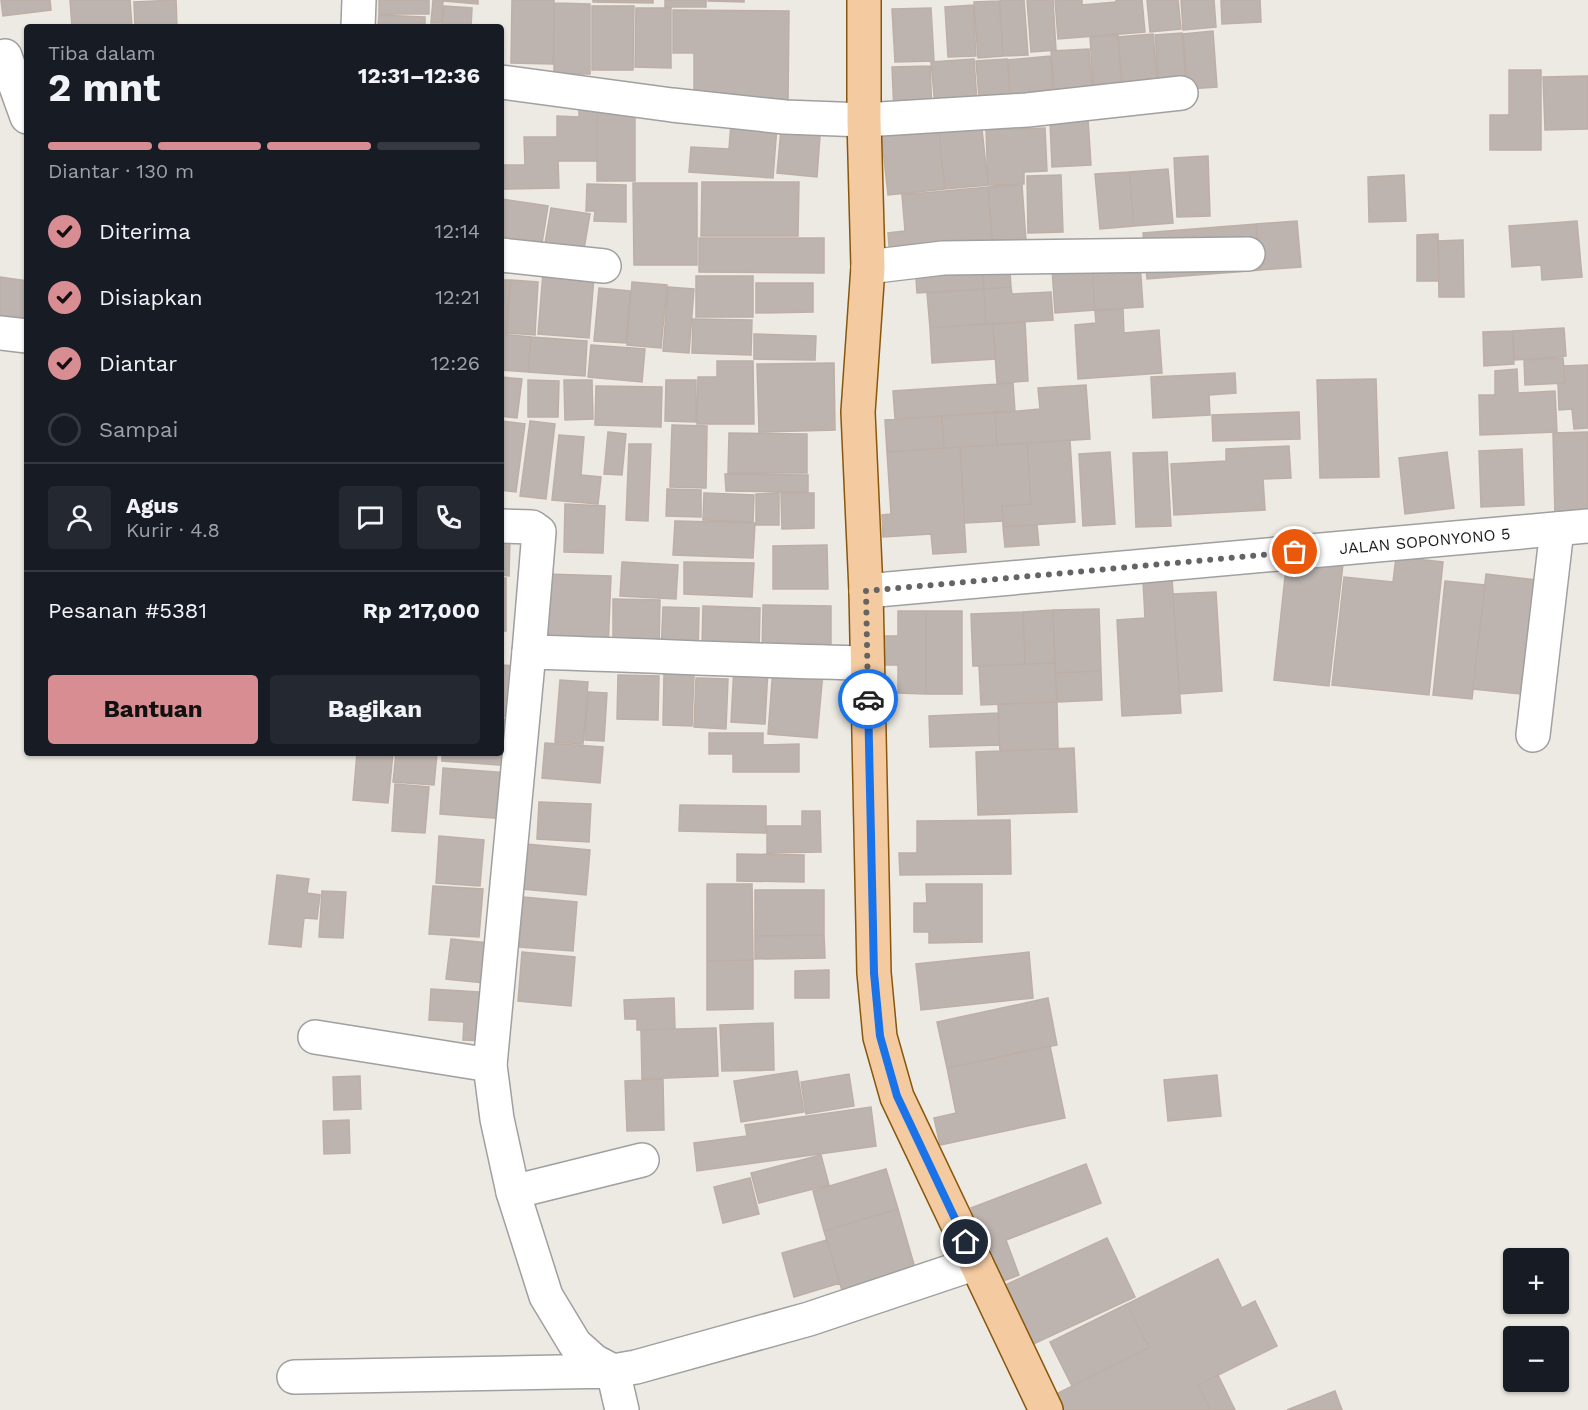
<!DOCTYPE html>
<html lang="id">
<meta charset="utf-8">
<style>
:root{--surface:#171b24;--page:#242831;--text:#f1f3f6;--muted:#9ea1a6;--line:#363941;--accent:#d88d93}
body{margin:0;font-family:"Work Sans",sans-serif;background:var(--page);color:var(--text);height:100vh;display:flex;flex-direction:column;font-size:22px;white-space:nowrap}
*{box-sizing:border-box;margin:0}
p{font-size:20px;color:var(--muted)}
.icon{flex:none;width:33px;height:33px;fill:none;stroke:currentColor;stroke-width:2;stroke-linecap:round;stroke-linejoin:round}
.map{position:relative;flex:1;overflow:hidden}
.side{position:absolute;left:24px;top:24px;width:480px;height:732px;display:flex;flex-direction:column;background:var(--surface);border-radius:6px;box-shadow:0 2px 4px #0004}
.side>*{flex:none}
.controls{position:absolute;left:1503px;top:1248px;display:grid;gap:12px}
.controls a{display:grid;place-items:center;width:66px;height:66px;border-radius:6px;background:var(--surface);box-shadow:0 2px 4px #0004;font-size:30px}
.pin{position:absolute;display:grid;place-items:center;width:51px;height:51px;color:#fff;margin:-26px;border:3px solid #fff;border-radius:50%;box-shadow:0 2px 6px #0007}
.courier{position:absolute;display:grid;place-items:center;width:60px;height:60px;margin:-30px;border:4px solid #1a73e8;border-radius:50%;background:#fff;color:#222;box-shadow:0 2px 8px #0007}
.summary em{font-style:normal;font-weight:700}
.summary div{display:flex;flex-direction:column-reverse}
.summary{display:flex;align-items:center;justify-content:space-between;height:102px;padding:0 24px}
h1{font-size:39px;font-weight:700;line-height:45px}
.bar{display:grid;grid-template-columns:repeat(4,1fr);gap:9px 6px;align-content:center;height:72px;padding:0 24px}
.bar i{height:8px;border-radius:4px;background:var(--line)}
.bar .current{background:var(--accent)}
.bar p{grid-column:span 4}
.line{display:flex;align-items:center;gap:15px;padding:0 24px;border-top:2px solid var(--line)}
.line div{flex:1}
.round{display:grid;place-items:center;flex:none;width:63px;height:63px;border-radius:6px;background:var(--page)}
ol{padding:0 24px;list-style:none}
li{display:flex;align-items:center;gap:18px;height:66px}
li p{margin-inline-start:auto}
li .icon{padding:6px;border-radius:50%;background:var(--accent);color:#111;stroke-width:4}
li:last-child{color:var(--muted)}
li i{width:33px;height:33px;border:3px solid var(--line);border-radius:50%}
.cta{display:flex;gap:12px;margin-top:auto;padding:12px 24px}
.cta a{flex:1;height:69px;border-radius:6px;background:var(--accent);color:#111;font-size:24px;font-weight:700;line-height:69px;text-align:center}
.cta a+a{background:var(--page);color:var(--text)}
.map>svg:first-child{display:block}
</style>
<div class="map">
<svg width="1588" height="1410" viewBox="0 0 1588 1410">
<rect width="100%" height="100%" fill="#ede9e3"/>
<path fill="#bdb4b0" stroke="#bdafa6" stroke-width="1.5" d="M1,0H50L51,10L3,16Z
M70,0H130L132,27H72Z
M176,0L177,27H135L134,2Z
M379,0H429V14H379Z
M433,0H478V4L443,1L441,23H431Z
M512,0H554L553,64L511,63Z
M593,0H653V3L593,2Z
M665,0H706V7H665Z
M708,0H744V2L708,1Z
M1000,0H1024L1028,55L1003,56Z
M1027,0H1053L1056,50L1031,52Z
M1055,0H1082V5L1116,2V0H1142L1145,32L1058,39Z
M1147,0H1178L1181,29L1150,32Z
M1181,0H1214L1216,27L1183,30Z
M1221,0H1260L1261,22L1222,24Z
M999,1L1003,56L978,58L974,2Z
M554,3L590,4V74H554Z
M973,5L976,56L948,57L945,7Z
M444,6L472,8L471,27H442Z
M592,6H634L633,70H592Z
M636,8H671V68L635,67Z
M931,8L934,61L895,62L892,9Z
M673,10L789,11L788,103H694V53H673Z
M379,15L425,17V27H378Z
M1213,31L1217,87L1188,89L1183,34Z
M1182,33L1186,84L1159,86L1155,35Z
M1153,34L1158,87L1123,90L1118,37Z
M1118,35L1122,94L1094,96L1090,37Z
M1089,49L1093,99L1055,101L1051,51Z
M1050,56L1054,99L1011,102L1008,60Z
M974,59L977,102L935,106L931,62Z
M1007,59L1011,107L980,110L976,61Z
M930,66L932,111L894,113L892,67Z
M1509,70H1541V150H1490V115H1509Z
M1588,76V129L1545,130L1543,77Z
M597,102V161H558L559,188L503,189L504,165H525L524,137H557V116L579,117V103Z
M597,102H635V181H597Z
M782,119L821,122L817,177L777,173Z
M1088,119L1091,165L1052,167L1050,120Z
M981,120L988,185L945,189L938,125Z
M731,123L777,126L773,178L689,172L691,147L729,149Z
M938,125L945,189L888,195L881,131Z
M1045,128L1047,171L1024,172V184L988,185L986,130Z
M1208,156L1210,216L1177,217L1174,158Z
M1168,169L1173,223L1134,226L1129,172Z
M1129,172L1134,226L1100,229L1095,174Z
M1061,175L1063,232L1028,233L1027,176Z
M1404,175L1406,221L1369,222L1368,177Z
M702,182H799L798,236H701Z
M633,183H697V265H634Z
M587,184L626,185V222L594,221L595,211H586Z
M1022,185L1026,241L992,244L988,187Z
M988,187L993,248L890,257L888,233L905,231L902,195Z
M501,199L548,206L540,256L501,250Z
M551,208L590,214L582,261L543,255Z
M1297,221L1301,267L1260,270L1256,224Z
M1577,221L1582,277L1542,280L1541,265L1512,267L1509,226Z
M1256,224L1260,270L1147,279L1143,233Z
M1438,234L1439,281H1417V235Z
M699,238H824V273L699,272Z
M1463,240L1464,297H1439L1438,241Z
M1139,247L1143,307L1095,310L1091,251Z
M1091,251L1095,310L1055,313L1051,254Z
M1009,257L1011,287L984,289L982,259Z
M982,259L984,289L917,293L915,263Z
M543,273L594,277L589,338L538,334Z
M696,276H753V317H696Z
M0,277L27,281V324L0,320Z
M501,280H510L506,333L501,332Z
M511,280L538,282L535,335L507,333Z
M632,282L667,285L661,348L627,345Z
M756,283H813V312L756,313Z
M668,287L694,289L689,353L663,351Z
M1011,287L1012,294L1051,292L1053,320L986,324L984,289Z
M599,288L630,291L626,343L594,341Z
M984,289L986,324L930,328L927,293Z
M1123,309L1124,333L1159,330L1162,373L1078,379L1075,325L1096,323L1095,311Z
M693,319L752,320L751,355L692,353Z
M1025,322L1028,381L997,383L993,324Z
M986,324H993L996,359L932,363L930,328Z
M1564,328L1566,356L1515,360L1513,331Z
M1512,331L1514,364L1484,366L1483,332Z
M501,334L531,337L528,372L501,370Z
M754,334L816,336L815,360L754,359Z
M531,337L587,341L585,376L528,372Z
M591,345L645,349L642,382L588,377Z
M1563,358L1565,383L1525,385L1524,360Z
M717,361H753L754,424H697L698,377H717Z
M834,363L835,430L759,432L757,364Z
M1588,365V428L1574,429L1572,409L1559,410L1558,384L1565,383L1564,366Z
M1517,369L1518,393L1555,391L1557,432L1480,435L1479,395H1495V371Z
M1235,373L1236,393L1209,395L1210,415L1153,418L1151,377Z
M501,377L522,379L517,418L501,416Z
M1376,379L1379,477L1320,478L1317,380Z
M528,380L559,381L558,417H528Z
M564,380H592L593,419L565,420Z
M666,380H696V422L665,421Z
M1013,383L1015,411L895,419L893,391Z
M1086,385L1090,439L997,445L995,413L1040,409L1038,388Z
M596,386L662,387L661,427L595,425Z
M1299,412L1300,439L1213,441L1212,415Z
M995,413L997,445L944,448L942,416Z
M942,416L944,448L887,452L885,420Z
M501,421L525,424L516,492L501,490Z
M530,421L555,424L546,499L520,496Z
M672,425L707,426L706,488L670,487Z
M608,432L626,434L622,475L604,474Z
M1588,432V515L1555,516L1553,433Z
M729,433L807,434V473H728Z
M559,435L584,437L581,475L601,477L598,504L552,500Z
M1070,440L1075,522L1003,527L1002,506L1031,504L1027,443Z
M1027,443L1031,504L1002,506L1003,521L965,523L960,447Z
M629,444H651L648,521L626,520Z
M1289,446L1291,478L1263,479L1265,510L1174,515L1171,464L1226,461V449Z
M960,447L966,552L933,554L931,534L883,537L882,515L891,514L887,452Z
M1522,449L1524,505L1481,507L1479,451Z
M1110,452L1115,524L1083,526L1079,454Z
M1167,452L1171,526L1136,527L1133,453Z
M1447,452L1454,508L1405,514L1399,458Z
M725,474L808,475V492L726,491Z
M667,489L701,490V517L666,516Z
M704,493L754,495L753,522L703,520Z
M779,493V525H756V494Z
M781,493H814V528L782,529Z
M565,504L605,506L603,553L564,552Z
M675,521L755,523L753,558L673,555Z
M1037,525L1039,545L1005,547L1003,527Z
M501,537H510L509,576L501,575Z
M827,545L828,589H773V546Z
M1396,557L1443,562L1429,695L1332,685L1344,577L1393,582Z
M1287,558L1343,564L1329,686L1274,680Z
M622,562L678,565L676,599L620,596Z
M684,562L754,563L752,597L684,594Z
M546,574L611,576L608,649L543,647Z
M1486,574L1544,581L1531,695L1473,689Z
M501,578H506V631H501Z
M1172,579L1181,713L1122,716L1117,620L1145,618L1143,581Z
M1445,581L1485,585L1472,699L1433,695Z
M1216,592L1222,691L1179,694L1173,594Z
M613,599L660,600L659,648L613,647Z
M763,605L831,606V660L762,659Z
M703,606L760,608L759,653L702,651Z
M663,607L699,608L698,654L661,653Z
M1099,609L1101,671L1055,673L1053,610Z
M1053,610L1055,663L1025,664L1023,612Z
M898,611H926V694L898,693V665H884V636H898Z
M926,611H962V694H926Z
M1023,612L1025,664L973,666L971,614Z
M1055,663L1057,702L981,705L979,666Z
M501,665L518,666L512,717L501,716Z
M734,666L768,668L765,724L731,722Z
M773,668L823,672L817,738L768,734Z
M1101,671L1102,700L1057,702L1055,673Z
M664,674L694,675L692,726L663,725Z
M618,675L659,676L658,720L617,719Z
M696,678L728,679L726,729L694,727Z
M560,680L588,682L583,744L555,742Z
M588,692L607,693L604,741L585,740Z
M1057,702L1058,749L1000,751L998,704Z
M998,713L999,745L930,747L929,716Z
M501,719L516,720L513,766L442,761V753H501Z
M709,733H763V745L799,744V772H733V754H709Z
M545,743L603,747L600,783L542,778Z
M1074,748L1077,812L978,815L976,752Z
M357,753H393L388,803L353,800Z
M396,753H437L434,785L393,782Z
M443,768L509,773L506,819L440,814Z
M395,784L429,787L425,833L392,831Z
M539,802L591,804L589,842L537,839Z
M680,805L766,806V833L679,831Z
M802,811H820L821,852L767,853V826H802Z
M1010,820L1011,874L900,875L899,853H917V821Z
M439,836L484,840L480,886L436,883Z
M526,844L590,850L586,895L522,889Z
M737,854L804,855V882L737,881Z
M277,875L309,879L307,893L320,895L317,919L304,918L301,947L269,944Z
M707,884H752L753,960L707,961Z
M926,884H982V942L929,943V932H914V903H927Z
M433,886L483,889L479,937L429,934Z
M755,890H824V935L755,936Z
M322,891L346,892L343,938L319,937Z
M523,897L577,902L573,951L519,947Z
M824,935L825,958L755,959V936Z
M451,939L498,944L494,984L446,979Z
M522,952L575,957L571,1006L518,1001Z
M1029,952L1033,998L921,1010L916,964Z
M753,960V1009L707,1010V961Z
M829,970V998H795V971Z
M431,989L495,993L491,1041L463,1040L464,1022L429,1020Z
M674,998L675,1029L637,1030V1019H625L624,1000Z
M1048,998L1057,1045L947,1068L937,1022Z
M773,1023L774,1070L722,1071L720,1025Z
M716,1028L718,1076L642,1079L641,1030Z
M1050,1046L1065,1118L940,1145L934,1118L956,1113L947,1068Z
M797,1071L804,1112L741,1122L734,1081Z
M849,1074L854,1106L806,1114L801,1082Z
M1217,1075L1221,1116L1168,1121L1164,1080Z
M360,1076L361,1109L334,1110L333,1077Z
M663,1079L664,1130L627,1131L625,1081Z
M871,1107L876,1146L697,1171L694,1143L747,1136L745,1125Z
M349,1120L350,1153L324,1154L323,1121Z
M821,1155L829,1185L759,1203L751,1173Z
M1086,1164L1101,1203L1006,1240L1019,1275L990,1286L975,1247L985,1243L971,1208Z
M886,1169L898,1209L824,1231L813,1191Z
M750,1178L759,1214L723,1223L714,1187Z
M898,1209L917,1275L844,1297L824,1231Z
M1107,1238L1135,1297L1029,1346L1001,1287Z
M827,1240L840,1283L794,1297L782,1253Z
M1218,1259L1242,1308L1255,1301L1277,1346L1198,1385L1210,1410H1059L1052,1396L1149,1348L1127,1304Z
M1127,1304L1149,1348L1072,1386L1050,1342Z
M1218,1375L1235,1410H1210L1198,1385Z
M1335,1391L1342,1410H1287Z"/>
<g fill="none" stroke-linecap="round" stroke-linejoin="round">
<g stroke="#a0a0a0" stroke-width="36">
<g id="minor">
<path d="M358,27L359,0"/>
<path d="M5,56L27,117"/>
<path d="M501,82L672,105L785,117L864,120L1027,110L1181,93"/>
<path d="M501,255L604,266"/>
<path d="M868,267L943,258L1248,254"/>
<path d="M0,333L27,336"/>
<path d="M501,526L532,527L539,532L529,652"/>
<path id="s1" d="M866,591L1588,526"/>
<path d="M867,663C754,661 642,655 529,652L490,1065L497,1119L513,1192L546,1296L575,1344L594,1361L613,1371L636,1367L809,1319L976,1263"/>
<path d="M1533,735L1557,529"/>
<path d="M315,1037L490,1065"/>
<path d="M513,1192L642,1160"/>
<path d="M294,1377L613,1371L622,1410"/>
</g>
</g>
<g stroke="#89570c" stroke-width="36">
<path id="major" d="M864,0V120L868,267L858,412L866,591L874,973L880,1037L897,1097L1046,1410"/>
</g>
<use href="#minor" stroke="#fff" stroke-width="33"/>
<use href="#major" stroke="#f4cba1" stroke-width="33"/>
</g>
<g fill="none" stroke-linecap="round" stroke-linejoin="round">
<path stroke="#656462" stroke-width="6" stroke-dasharray="0 10.8" d="M868,699L866,591L1295,552"/>
<path stroke="#1a73e8" stroke-width="8" d="M868,699L874,973L880,1036L897,1096L966,1242"/>
</g>
<g text-anchor="middle" dominant-baseline="central" stroke-width="4.5" stroke-linejoin="round" paint-order="stroke">
<g font-size="16" fill="#1c1c1c" stroke="#fff">
<text stroke="none"><textPath href="#s1" startOffset="561">JALAN SOPONYONO 5</textPath></text>
</g>
</g>
</svg>
<div class="controls">
<a>+</a>
<a>−</a>
</div>
<div class="pin" style="left:1295px;top:552px;background:#ea580c"><svg class="icon" aria-label="bag" viewBox="0 0 24 24"><path d="M5 8h14l-1 12H6zM9 8a3 3 0 0 1 6 0"/></svg></div>
<div class="pin" style="left:966px;top:1242px;background:#1f2937"><svg class="icon" aria-label="home" viewBox="0 0 24 24"><path d="M3 11l9-7 9 7M6 9v11h12V9"/></svg></div>
<div class="courier" style="left:868px;top:699px"><svg class="icon" aria-label="car" viewBox="0 0 24 24"><path d="M5 17H2v-5l4-1 3-4h7l3 4 3 1v5h-3M9 17h6M6 11h13"/><circle cx="7" cy="17" r="2"/><circle cx="17" cy="17" r="2"/></svg></div>
<section class="side">
<div class="summary"><div><h1>2 mnt</h1><p>Tiba dalam</p></div><em>12:31–12:36</em></div>
<div class="bar"><i class="current"></i><i class="current"></i><i class="current"></i><i></i><p>Diantar · 130 m</p></div>
<ol>
<li><svg class="icon" aria-label="check" viewBox="0 0 24 24"><path d="M5 12l5 5 9-10"/></svg>Diterima<p>12:14</p></li>
<li><svg class="icon" aria-label="check" viewBox="0 0 24 24"><path d="M5 12l5 5 9-10"/></svg>Disiapkan<p>12:21</p></li>
<li><svg class="icon" aria-label="check" viewBox="0 0 24 24"><path d="M5 12l5 5 9-10"/></svg>Diantar<p>12:26</p></li>
<li><i></i>Sampai</li>
</ol>
<div class="line" style="height:108px"><a class="round"><svg class="icon" aria-label="person" viewBox="0 0 24 24"><circle cx="12" cy="8" r="4"/><path d="M4 21q1-7 8-7t8 7"/></svg></a><div><b>Agus</b><p>Kurir · 4.8</p></div><a class="round"><svg class="icon" aria-label="chat" viewBox="0 0 24 24"><path d="M4 5h16v11H9l-5 4z"/></svg></a><a class="round"><svg class="icon" aria-label="phone" viewBox="0 0 24 24"><path d="M5 4h4l2 5-3 2q2 4 5 5l2-3 5 2v4C11 20 4 13 5 4z"/></svg></a></div>
<div class="line" style="height:78px"><div>Pesanan #5381</div><b>Rp 217,000</b></div>
<div class="cta"><a>Bantuan</a><a>Bagikan</a></div>
</section>
</div>
